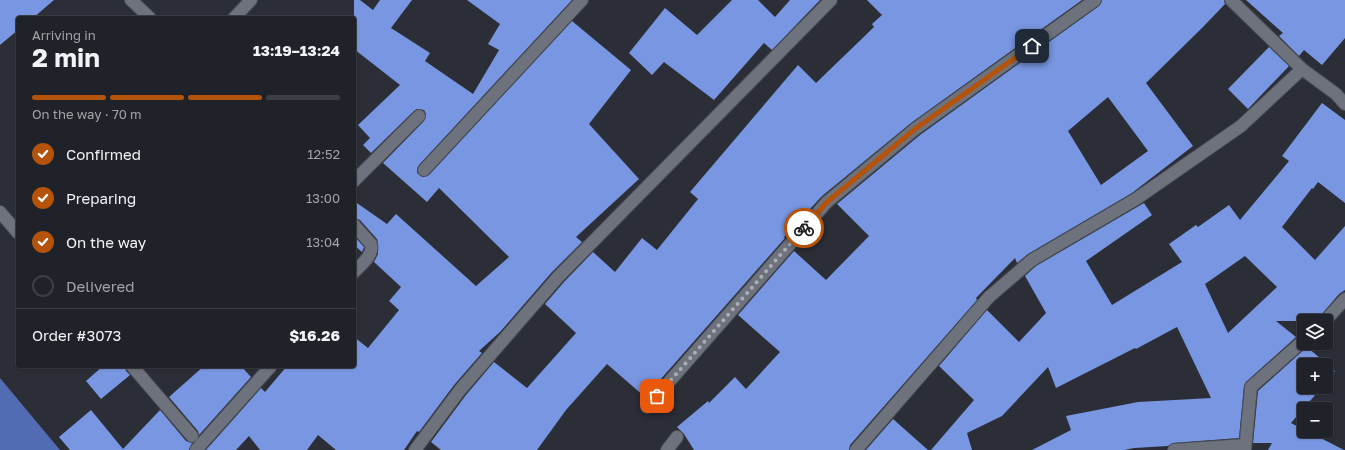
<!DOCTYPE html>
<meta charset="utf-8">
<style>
:root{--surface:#202229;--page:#2d2f35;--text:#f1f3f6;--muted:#a2a4a8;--line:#3d3f46;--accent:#b45309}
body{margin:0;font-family:"Golos Text",sans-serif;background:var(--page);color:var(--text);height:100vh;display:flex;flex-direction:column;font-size:15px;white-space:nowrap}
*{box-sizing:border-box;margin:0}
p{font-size:13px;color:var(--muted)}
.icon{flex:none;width:22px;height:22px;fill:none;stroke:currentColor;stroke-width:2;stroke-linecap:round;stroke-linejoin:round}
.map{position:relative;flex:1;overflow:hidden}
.panel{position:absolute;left:16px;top:16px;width:340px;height:352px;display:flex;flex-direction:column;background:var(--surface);border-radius:4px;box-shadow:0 1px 3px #0004,0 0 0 1px var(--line)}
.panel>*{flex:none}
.controls{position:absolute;left:1297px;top:314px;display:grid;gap:8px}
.controls a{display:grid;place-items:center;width:36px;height:36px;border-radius:4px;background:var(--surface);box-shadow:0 1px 3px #0004,0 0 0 1px var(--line);font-size:20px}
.pin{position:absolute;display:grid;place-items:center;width:34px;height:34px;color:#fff;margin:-17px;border-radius:8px;box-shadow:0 2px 6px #0006}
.courier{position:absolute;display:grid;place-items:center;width:40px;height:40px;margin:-20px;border:3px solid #b45309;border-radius:50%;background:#fff;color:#222;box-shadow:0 1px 5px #0007}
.summary em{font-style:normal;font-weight:700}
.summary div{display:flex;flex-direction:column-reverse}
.summary{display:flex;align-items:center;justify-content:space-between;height:68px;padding:0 16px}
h1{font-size:26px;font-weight:700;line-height:30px}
.bar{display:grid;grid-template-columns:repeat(4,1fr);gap:6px 4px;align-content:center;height:48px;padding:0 16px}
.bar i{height:5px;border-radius:3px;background:var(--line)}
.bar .current{background:var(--accent)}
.bar p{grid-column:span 4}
.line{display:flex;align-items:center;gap:10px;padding:0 16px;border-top:1px solid var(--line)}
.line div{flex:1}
ol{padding:0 16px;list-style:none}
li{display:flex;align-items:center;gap:12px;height:44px}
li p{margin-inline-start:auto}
li .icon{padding:4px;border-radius:50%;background:var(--accent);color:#fff;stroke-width:4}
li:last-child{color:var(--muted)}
li i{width:22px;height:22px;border:2px solid var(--line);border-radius:50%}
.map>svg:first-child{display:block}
</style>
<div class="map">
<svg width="1345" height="450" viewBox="0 0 1345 450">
<rect width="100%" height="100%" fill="#2b2e37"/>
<path fill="#516cb3" d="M0,378L60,450H0Z"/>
<path fill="#7896e1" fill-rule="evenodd" d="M0,0H54L33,18H18V30L0,45Z
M354,0H360L373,10L380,0H412L391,28L430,53L425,61L473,94L499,50L488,44L500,24L467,0H572L419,165L417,169V173L423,177L429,175L572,21L631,70L589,124L639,179L576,237L582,242L552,272L500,332L479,351L482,353L454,385L419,432L417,431L404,450H336L318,435L307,450H260L249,436L236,450H206L261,388L265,392L287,366H354V337L368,348L399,310L389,301L401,287L374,262L378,254V243L377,239L360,220L354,218V201L387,224L396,214L476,286L509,257L439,188L427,202L383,163L424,121L426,114L424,110L417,109L414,111L371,153L363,145L370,138L358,125L400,85L354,49Z
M732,0H758L775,17L790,0H820L772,50L764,43L714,100L664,62L652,75L629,53L665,8L697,35Z
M867,0H1082L911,123L822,196L784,237L785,238L645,397L607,364L566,410L537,450H441L431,442L466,395L494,362L527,388L576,333L545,304L564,282L593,252L615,272L642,238L657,250L698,199L690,192L798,65L816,83L874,27L872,24L882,15Z
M1102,0H1224L1225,4L1203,27L1146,83L1193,146L1132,193L1028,254L1017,263L1015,258L976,298L977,300L850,445L849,450H694L684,434L677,427L708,401L709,403L735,377L746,389L780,352L738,315L794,251L826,280L869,236L837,204L920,135L1099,6ZM1108,97L1148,151L1101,185L1068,131Z
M1246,0H1345V38L1322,65L1304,50L1299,56L1279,36L1283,33Z
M1269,47L1289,66L1248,109L1228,89Z
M1322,103L1345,120V203L1318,182L1313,189L1312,188L1282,227L1315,260L1345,226V290L1339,294L1316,321H1276L1296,337L1246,382L1244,386L1239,438L1173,443L1168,446L1134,448L1124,450H1032L1071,430L1066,416L1138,402L1211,398L1177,327L1136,349L1135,348L1056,388L1048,367L1002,416L967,433L972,450H931L974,400L939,366L987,310L1019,342L1046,313L1025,276L1036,266L1144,203L1152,215L1086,261L1112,305L1182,262L1169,244L1196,225L1198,227L1229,205L1240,220L1289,161L1282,156ZM1245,256L1277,287L1228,333L1205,284Z
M354,236L364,247L362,252L354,245Z
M1307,347L1335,371L1326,382V365H1304V387H1322L1291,423L1304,430V431H1307L1344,450H1268L1272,443H1253L1258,391Z
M103,366H125L126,371L130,375L101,399L86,381Z
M204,366H241L251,377L199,435L198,431L169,397Z
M91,410L123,449L160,410L186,441L192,443L189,450H70L59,437Z
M893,419L928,450H866Z"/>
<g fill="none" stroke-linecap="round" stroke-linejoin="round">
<g stroke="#484c53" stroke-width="14">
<path id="street" d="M131,0L150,18
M1231,0L1302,69L1336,94L1345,104
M234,18L251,0
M424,170L582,0
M354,181L419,116
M0,212L18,233
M354,225L371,244C374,255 361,265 354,272
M1325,321L1345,299
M132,366L192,436
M647,407L827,202L915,129L1095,0
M196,450L271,366
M415,450L460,390L558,277L831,0
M667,450L677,437
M856,450L989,297L1032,260L1136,199L1241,126L1302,69
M1174,450L1245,445
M1245,450L1251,387L1304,340"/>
</g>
<use href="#street" stroke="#6e727c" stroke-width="12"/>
</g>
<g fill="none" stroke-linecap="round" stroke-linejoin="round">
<path stroke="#acaeb5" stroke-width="4" stroke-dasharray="0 7.2" d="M657,396L804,228"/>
<path stroke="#b45309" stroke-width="5" d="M804,228L827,202L915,129L1032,46"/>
</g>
</svg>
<div class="controls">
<a><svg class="icon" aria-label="layers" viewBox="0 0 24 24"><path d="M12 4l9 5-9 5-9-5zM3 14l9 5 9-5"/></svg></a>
<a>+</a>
<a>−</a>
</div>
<div class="pin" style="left:657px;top:396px;background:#ea580c"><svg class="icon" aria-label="bag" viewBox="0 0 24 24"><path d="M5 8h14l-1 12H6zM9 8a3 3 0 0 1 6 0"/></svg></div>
<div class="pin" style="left:1032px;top:46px;background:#1f2937"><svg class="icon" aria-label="home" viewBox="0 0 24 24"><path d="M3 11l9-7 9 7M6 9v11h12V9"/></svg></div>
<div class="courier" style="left:804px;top:228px"><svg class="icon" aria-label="bike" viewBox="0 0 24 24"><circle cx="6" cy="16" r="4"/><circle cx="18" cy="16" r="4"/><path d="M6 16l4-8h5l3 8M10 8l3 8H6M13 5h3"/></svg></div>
<section class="panel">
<div class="summary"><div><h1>2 min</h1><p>Arriving in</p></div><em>13:19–13:24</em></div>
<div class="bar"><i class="current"></i><i class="current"></i><i class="current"></i><i></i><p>On the way · 70 m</p></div>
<ol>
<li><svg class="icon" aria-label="check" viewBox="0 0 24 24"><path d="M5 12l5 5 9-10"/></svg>Confirmed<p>12:52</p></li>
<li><svg class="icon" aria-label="check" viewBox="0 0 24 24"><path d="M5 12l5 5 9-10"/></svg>Preparing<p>13:00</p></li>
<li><svg class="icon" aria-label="check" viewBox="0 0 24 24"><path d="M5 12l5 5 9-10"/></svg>On the way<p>13:04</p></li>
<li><i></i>Delivered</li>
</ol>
<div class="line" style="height:52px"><div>Order #3073</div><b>$16.26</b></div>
</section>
</div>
